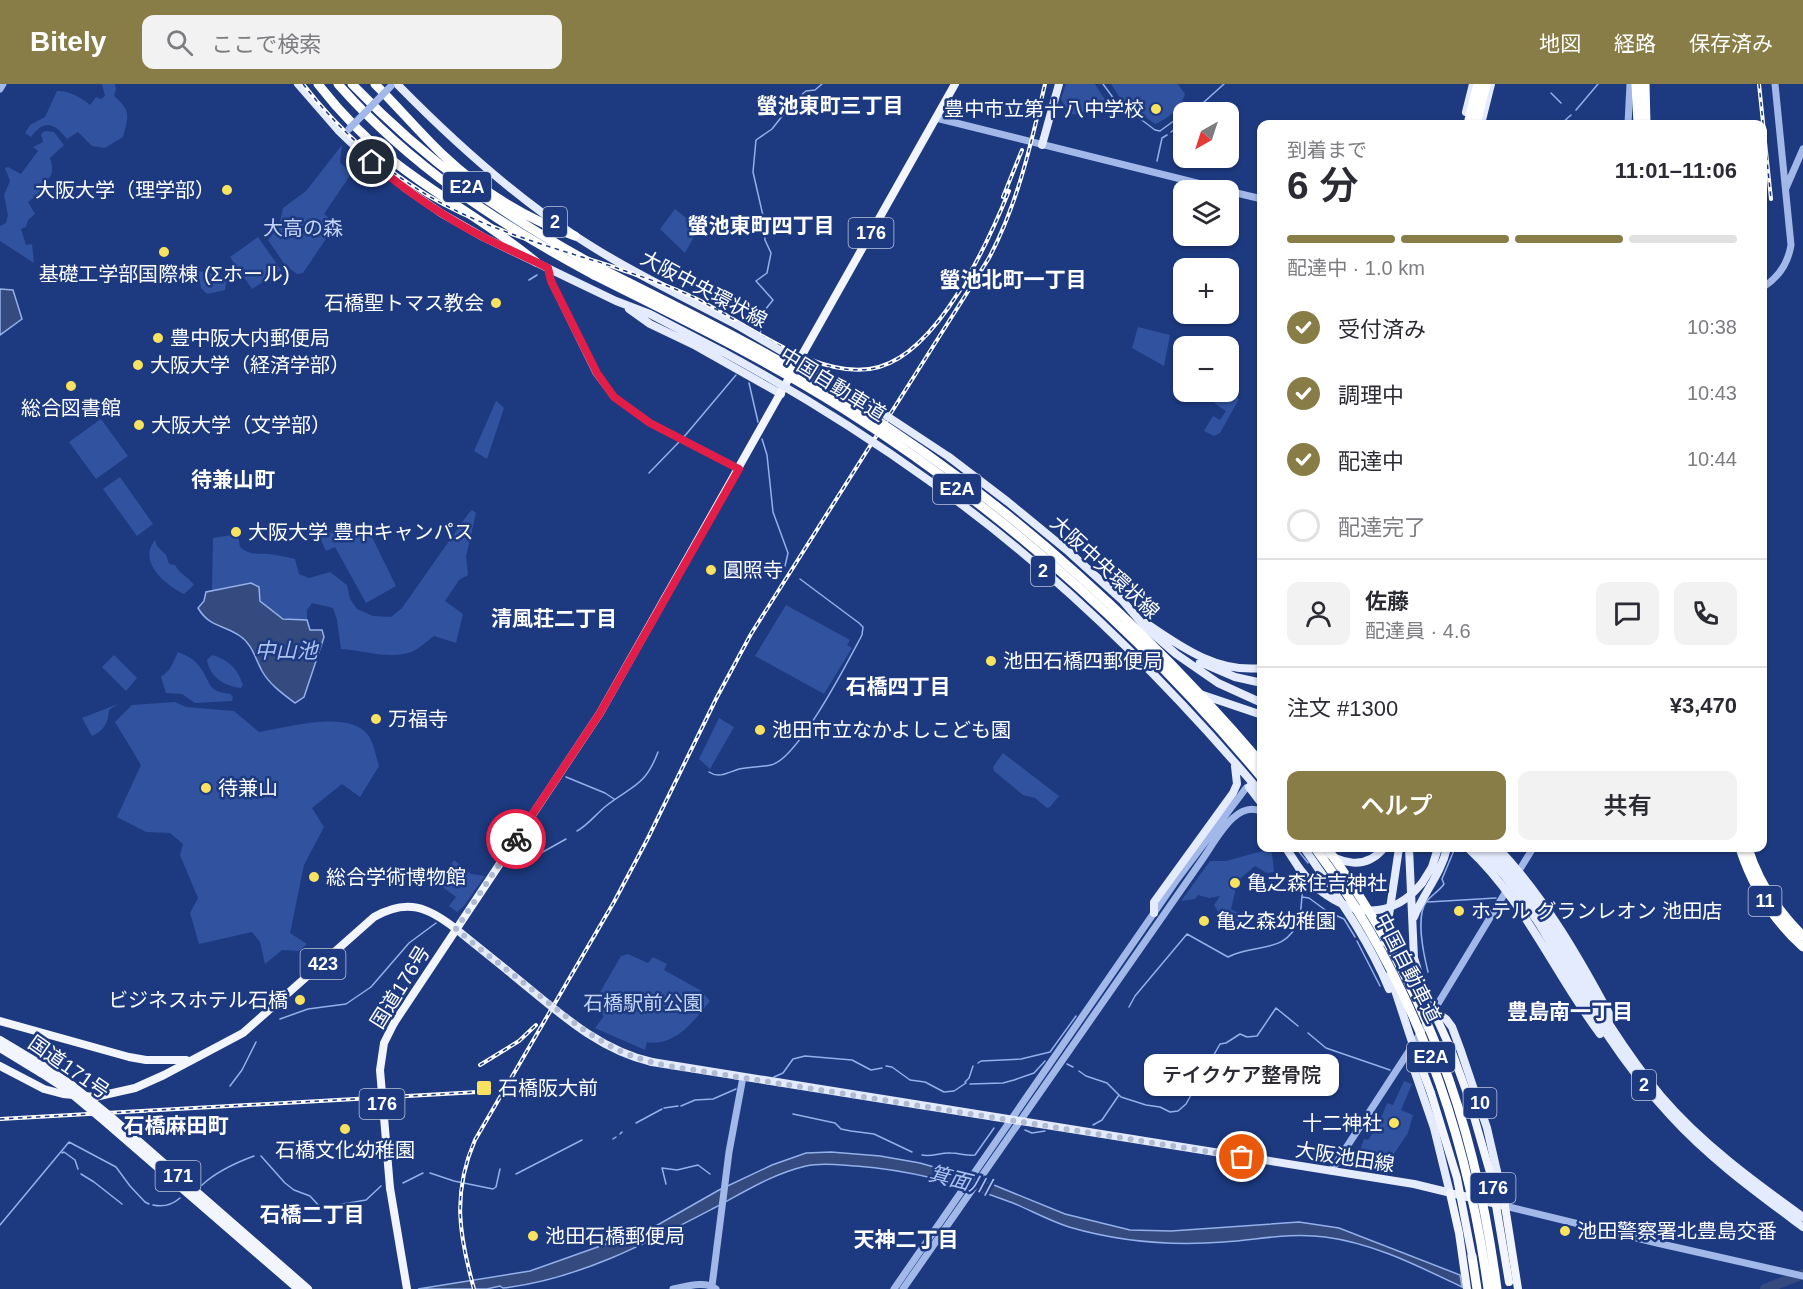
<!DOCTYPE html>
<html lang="ja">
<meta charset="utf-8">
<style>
:root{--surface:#fff;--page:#f2f2f3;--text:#2b2b33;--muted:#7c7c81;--line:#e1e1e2;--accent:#887d47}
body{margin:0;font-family:Helvetica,"Noto Sans JP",sans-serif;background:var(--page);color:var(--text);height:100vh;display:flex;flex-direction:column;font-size:22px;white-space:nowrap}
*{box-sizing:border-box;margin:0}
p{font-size:20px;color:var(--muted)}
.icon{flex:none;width:33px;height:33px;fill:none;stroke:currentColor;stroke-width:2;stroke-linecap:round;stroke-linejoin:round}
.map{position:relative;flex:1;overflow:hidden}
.drawer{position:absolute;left:1257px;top:36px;width:510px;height:732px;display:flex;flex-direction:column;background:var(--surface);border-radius:12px;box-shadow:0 2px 4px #0004}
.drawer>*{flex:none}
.needle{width:39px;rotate:219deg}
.controls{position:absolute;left:1173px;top:18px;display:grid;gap:12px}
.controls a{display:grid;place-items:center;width:66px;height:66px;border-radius:12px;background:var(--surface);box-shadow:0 2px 4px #0004;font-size:30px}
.pin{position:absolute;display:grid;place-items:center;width:51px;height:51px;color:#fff;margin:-26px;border:3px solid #fff;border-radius:50%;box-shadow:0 2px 6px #0007}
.courier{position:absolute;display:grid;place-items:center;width:60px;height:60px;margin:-30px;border:4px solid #e11d48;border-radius:50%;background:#fff;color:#222;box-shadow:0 2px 8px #0007}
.bubble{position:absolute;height:42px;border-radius:12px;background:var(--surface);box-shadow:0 2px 4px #0004;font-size:20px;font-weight:600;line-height:42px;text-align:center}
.head em{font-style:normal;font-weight:600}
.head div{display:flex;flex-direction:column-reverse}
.head{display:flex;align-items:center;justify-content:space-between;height:102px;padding:0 30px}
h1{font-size:39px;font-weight:600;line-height:45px}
.bar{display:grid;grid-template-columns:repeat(4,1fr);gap:9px 6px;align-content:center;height:72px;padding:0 30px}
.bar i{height:8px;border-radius:4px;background:var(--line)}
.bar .current{background:var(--accent)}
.bar p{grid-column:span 4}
.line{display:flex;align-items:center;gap:15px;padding:0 30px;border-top:2px solid var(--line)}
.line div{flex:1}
.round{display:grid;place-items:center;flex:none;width:63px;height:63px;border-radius:12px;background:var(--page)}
ol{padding:0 30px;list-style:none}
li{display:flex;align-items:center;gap:18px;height:66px}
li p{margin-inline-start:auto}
li .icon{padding:6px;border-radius:50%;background:var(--accent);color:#fff;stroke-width:4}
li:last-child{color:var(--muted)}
li i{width:33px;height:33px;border:3px solid var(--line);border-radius:50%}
.primary-button{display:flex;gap:12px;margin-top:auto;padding:12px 30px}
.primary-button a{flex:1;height:69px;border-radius:12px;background:var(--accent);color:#fff;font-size:24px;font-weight:600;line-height:69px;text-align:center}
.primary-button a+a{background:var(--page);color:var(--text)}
header{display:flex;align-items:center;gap:36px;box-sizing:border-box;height:84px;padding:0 30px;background:var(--accent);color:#fff}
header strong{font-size:28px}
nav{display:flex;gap:33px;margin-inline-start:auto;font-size:21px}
.search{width:420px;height:54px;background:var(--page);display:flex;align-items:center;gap:15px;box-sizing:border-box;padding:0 21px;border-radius:12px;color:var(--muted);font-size:22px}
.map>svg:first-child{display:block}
</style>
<header>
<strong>Bitely</strong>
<div class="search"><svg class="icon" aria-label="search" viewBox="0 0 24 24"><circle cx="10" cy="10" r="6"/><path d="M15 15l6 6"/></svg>ここで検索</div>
<nav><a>地図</a><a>経路</a><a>保存済み</a></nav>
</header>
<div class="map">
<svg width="1803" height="1205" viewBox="0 0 1803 1205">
<rect width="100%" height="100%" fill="#1d3a80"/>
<path fill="#30529f" d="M102,0H115L116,5L114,12C132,27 128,33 123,53L105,64L92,62L78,48L67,55C55,40 45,34 31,53L25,49L30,41L45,33L57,7C68,6 82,14 90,21L96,13L101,15L105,12Z
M1066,0H1095L1107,19L1106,24L1084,31L1070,30L1061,15Z
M1111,0H1178L1185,10C1181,24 1168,35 1155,40L1120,14Z
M45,47L54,48L64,61L50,74C55,90 51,93 40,103L41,108L28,118L35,130L28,136L26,143L21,145L26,161L32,160L34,179L0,157V142L6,139L8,131L4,111L10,97L5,84L8,83L21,90L38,67L33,63L43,58L41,50Z
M342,61L340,78L351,90L324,130L336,140L303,189L297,190L285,181L268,156L279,142L283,124L306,107Z
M675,125L699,144L685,169L660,145Z
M258,153L281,186L252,205L230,173Z
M198,187L213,190L227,196L225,206L207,210L201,204Z
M1138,243L1170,251L1164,282L1132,264Z
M1221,308H1226L1239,315L1220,349L1214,352L1204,347L1213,332L1220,336L1226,327L1214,319Z
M496,317L504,324L487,375L474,367Z
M101,335L128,372L96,395L69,358Z
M120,393L153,440L137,452L103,405Z
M472,426L476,429L466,472L468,491L459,496L445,517L463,530L456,559L434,552C427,557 419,565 411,568C387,576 364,566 341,565L337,536L333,524L312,519L307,526V536C278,538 263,524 251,499L212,506L213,454L238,450L240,463C251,472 257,469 269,470C278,471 286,473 295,475L299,490L309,494L330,488L347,501L350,515L357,525L373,532L391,533L402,524L468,430Z
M350,437L357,450L368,445L396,502L366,519L335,463L326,467L320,454Z
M155,456L157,462L166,471L169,480L175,481C180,491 188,492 194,501L184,510C166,501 137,478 155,456Z
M786,521L850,556L847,561L852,564L824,610L755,572Z
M178,568C186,571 194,575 199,582C212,598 205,607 230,610L233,613L232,617L195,619L182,610L166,609L161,593L170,585Z
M114,571L137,594L126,607L102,583Z
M212,571C229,576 237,584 243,601L241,604C225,602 210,594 207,576Z
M175,618L186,623L234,627L259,648C286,644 348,625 368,651C374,659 376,673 379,682L360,713L342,700L312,724L324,743L304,781L290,849L307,860L299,867L282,866L265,880L260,858L252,848L199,860L190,829L198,814L180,771L183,760L170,749L146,748L117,733L141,681L115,638L132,621Z
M118,620L109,626C108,640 104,646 92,652L82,634Z
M719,634L734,643L710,685L699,675Z
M1003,669L1059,712L1050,723L1047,724L1035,714L1023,711L994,687L993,683Z
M1266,766L1272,769L1274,788L1267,789L1255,782L1235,799V808L1231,825L1244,832L1243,837C1225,838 1223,835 1214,821L1220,812L1209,814L1198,811L1195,815L1181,817L1210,777H1226Z
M454,776L471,790L485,792L464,822L457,828L449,822L456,813L441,802L447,794L444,791Z
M628,870L648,879L653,873L667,880L664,886L700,906L710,917C695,936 675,963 647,958L645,966L595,944L604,932L592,922L621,872Z
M1404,997L1412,1000L1401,1026L1413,1031L1408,1049L1384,1084L1358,1072L1364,1055L1368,1056L1380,1037L1387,1019L1393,1021Z"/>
<path fill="#354b7f" stroke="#94b0eb" stroke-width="1.5" d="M0,205L13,206L22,235L0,251Z
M251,499L259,503L260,517L283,535L307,536L310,546H322L324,553L304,613L295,619C283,610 270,601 262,587C255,574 252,560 240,552C223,540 210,544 198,524L204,517L206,508Z
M831,1068L880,1072L920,1079L989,1099L1065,1130L1130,1146L1171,1147L1299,1138L1339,1144L1460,1191L1462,1203C1418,1182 1373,1159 1325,1153C1291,1148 1257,1156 1224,1158C1171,1162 1120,1158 1069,1143C1050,1137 1032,1127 1013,1119C963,1100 910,1086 856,1082C840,1081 822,1078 806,1082C772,1090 744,1108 714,1124C649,1158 577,1196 503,1204L500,1202L487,1205H418L530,1187L654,1143L719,1106L772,1081L806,1069Z"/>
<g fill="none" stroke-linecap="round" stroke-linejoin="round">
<path stroke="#94b0eb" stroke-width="1.5" d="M1103,0L1114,15L1155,46L1160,47L1175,36
M1551,9L1561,19
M1576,26L1598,0
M1193,28L1224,0
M1561,40L1571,31
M1171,48L1184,38
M1157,77L1162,54L1167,51
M529,196L537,191
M760,237L761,231L773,216L756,197L767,189L771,169L765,156L764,136L753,88L756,56L772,45L794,17L806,7L815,6L822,0
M760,251L761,245
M749,299L758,338
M683,354L736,291
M762,355L767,371L773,428L788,469L785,482
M649,389L679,358
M709,688C719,695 729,688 739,685C750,683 761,683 771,681C798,675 848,577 862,551L863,543L859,539L800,495
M566,693L605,709L614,715
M577,747C588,741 596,730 606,722C631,702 645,703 658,668
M1296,764L1308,779
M525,778L566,755
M1302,813L1309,814L1328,828L1344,835L1355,853
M1428,818L1496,814
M1357,857L1380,902
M1428,888C1424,872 1415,831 1427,817C1432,811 1439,807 1444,800L1442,795L1455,764
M1129,923L1135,912L1187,850L1228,873C1255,859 1288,871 1299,834C1302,825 1301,815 1303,805
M280,935L308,925L346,920L371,903L409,859L436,839
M1308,949L1326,964L1390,986
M978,979L981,977L1021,975L1050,968L1076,932
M1067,980L1073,983
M886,982L892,983L910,996L925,998L944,1008L954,1007L966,999
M1079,987L1086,992L1107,999L1121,1013L1146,1021L1160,1023L1170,1028L1178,1027L1186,1020L1220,960L1226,959L1240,950L1247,953L1257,952L1276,924L1298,942
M774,993L783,989L793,975L805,972L852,976L871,986L882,984
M965,998L969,994L973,982
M970,1000L1003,999L1014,996L1034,989L1045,977
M230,1002L242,986L256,958
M681,1022L695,1016L713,1015L736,1005
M664,1024L678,1022
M793,1030L835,1039L841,1045L851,1047L874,1050L912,1068
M636,1039L662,1025
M1093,1041L1102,1036L1119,1011
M1025,1046L1032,1049L1045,1047
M620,1050L622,1048
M613,1055L616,1053
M62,1069L64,1068L75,1076L78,1085
M922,1071C933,1073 941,1068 951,1069C960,1069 966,1072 975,1071L994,1044
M261,1072L285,1099L294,1106L310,1112L321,1124
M430,1089L454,1097L493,1105L496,1103L500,1085
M81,1090L94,1098L122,1120
M516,1090L582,1056
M403,1099L423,1089
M666,1100L662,1084L677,1086L698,1081L710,1090
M202,1101C217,1087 235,1079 254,1072
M153,1121C162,1123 172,1121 180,1114
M331,1122L366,1116L381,1102
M0,1141L69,1058L116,1083L130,1102L145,1118L149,1120"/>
<path stroke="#354b7f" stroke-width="10" d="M1765,1205L1803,1190"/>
<path stroke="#a1b8e9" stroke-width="7" d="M0,5L3,0
M936,34L1225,106
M1628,40L1630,0
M1786,104L1803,65
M1228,107L1262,115
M548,184L551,197L596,289L614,313L650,339L739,385
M1762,204C1778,194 1788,180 1791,161L1775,0
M1517,790L1533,764
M1331,1087L1413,961L1508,804
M1505,1122L1657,1159L1803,1192
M712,1202L729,1068L743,993
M673,1205C685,1203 705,1196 716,1205
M894,1205L1176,797L1246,704
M903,1205L1204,773C1216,756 1237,714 1262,728"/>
<path stroke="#e4ebfe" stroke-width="8" d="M298,0L338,46L361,68L405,104L441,129L483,153L616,217L650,230L723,268
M397,0C452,56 509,108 574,151C625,185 682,212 737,241
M1466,28L1473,0
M1481,40L1491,0
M1042,61L1059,0
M629,225L650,240L696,262L781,310
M949,373L1008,418L1069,468L1122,516L1145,543L1176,570L1218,599L1262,619
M931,398C1055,486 1164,594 1262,710
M1146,539C1181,563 1217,589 1262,584
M1200,578L1235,593L1262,599
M1200,610L1262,631
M1249,703L1262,720
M1286,764L1299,784
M1304,764C1335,809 1368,854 1389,905
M1321,764C1340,781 1366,786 1384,764
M1468,764C1525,817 1554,889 1600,950
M1498,764C1545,814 1580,875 1612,935
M1422,799L1432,783L1438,764
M1154,829V818L1233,709L1237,700L1235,682
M1414,833C1424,808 1441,790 1447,764
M1544,833C1581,894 1616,957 1661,1012C1701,1059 1753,1097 1803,1133
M1538,838C1578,905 1616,973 1670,1031C1709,1074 1756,1108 1803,1143
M456,845L508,887
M1385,858L1399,764
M1390,891L1413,961L1410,974L1434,1044L1450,1109
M652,978L1414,1100L1505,1122L1487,1044L1461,967L1452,943L1446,935L1433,926L1423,903L1414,874L1409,764"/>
<path stroke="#f2f5fe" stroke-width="8" d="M1433,926L1452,968L1468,1012
M0,937L129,973L146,976H186
M394,939L600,629L955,0
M0,956L45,983
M1413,961L1431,1009
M0,964L41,989
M0,982L44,1005L63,1010L95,1013L135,1004L164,991L243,949L374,833C407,814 428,823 456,845
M390,1104L407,1205
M1450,1109L1459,1149L1467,1205
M1505,1122L1518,1205"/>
<path stroke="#fff" stroke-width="9" d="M318,0C339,27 365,54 392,76C438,113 491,140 536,178
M338,0C410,82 499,140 594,191
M352,0C426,78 504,132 598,183
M375,0C398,23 419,48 442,70C480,106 526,135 575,152
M1636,0L1638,40
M1645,0L1646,40
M1468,40L1478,0
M1476,40L1486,0
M1740,764C1752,801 1773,836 1803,863
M1748,764C1758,797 1778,827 1803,852
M1472,1172L1477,1205"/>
<g stroke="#fff" stroke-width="4">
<path id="rail" d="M303,0C337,44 379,82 427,111C486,146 552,163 617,184C642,193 668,201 693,213C744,237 820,300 879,283C939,266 987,161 1009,107
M1759,0L1771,115
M1003,113L1022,66
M480,981L519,957L536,941
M0,1035L478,1008
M474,1205C459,1151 452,1109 475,1056L614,818L647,756L717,613L751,550L989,174C1018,119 1031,60 1045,0"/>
</g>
<use href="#rail" stroke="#1d3a80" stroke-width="1.5" stroke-dasharray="4.5" stroke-linecap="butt"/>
<path stroke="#a1b8e9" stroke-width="7" d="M349,45L391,2"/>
<path stroke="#e4ebfe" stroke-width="8" d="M737,241L843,303L949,373
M723,268C795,307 864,350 931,398
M1478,764L1504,791L1538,838
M1489,764L1517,796L1544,833
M1299,784C1331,827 1384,846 1422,799
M508,887C553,923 595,965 652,978"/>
<path stroke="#f2f5fe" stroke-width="8" d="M45,983L72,1001L110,1032L308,1205
M41,989L67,1006L104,1037L298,1205
M1431,1009L1457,1094L1472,1172
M1468,1012L1491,1092L1509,1198
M390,1104L380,986L384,959L394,939"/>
<path stroke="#fff" stroke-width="9" d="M598,183C681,225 764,265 842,314C1001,412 1141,538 1262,680
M594,191C678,233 763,274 842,324C1000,424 1142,551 1262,694
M1315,764C1413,896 1466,1043 1488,1205
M1327,764C1426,902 1475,1037 1497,1205"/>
</g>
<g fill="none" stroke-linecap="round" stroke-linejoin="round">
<path stroke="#b0bad3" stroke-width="6" stroke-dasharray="0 10.8" d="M516,755L456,845C482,867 509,887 535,908C579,943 612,972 669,982L1242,1073"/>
<path stroke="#e11d48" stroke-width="8" d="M372,78C406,107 444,133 485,154C505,164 527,173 548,184L551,197L597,289L614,313L650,339L739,385L600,629L516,755"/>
</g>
<g fill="#f9e25f" stroke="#1d3a80" stroke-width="2">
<circle cx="1156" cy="25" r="6"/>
<circle cx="227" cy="106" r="6"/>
<circle cx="164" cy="168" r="6"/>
<circle cx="496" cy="219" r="6"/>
<circle cx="158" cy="254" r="6"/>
<circle cx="138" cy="281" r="6"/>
<circle cx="71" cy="302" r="6"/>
<circle cx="139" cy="341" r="6"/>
<circle cx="236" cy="448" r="6"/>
<circle cx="711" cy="486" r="6"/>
<circle cx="991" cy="577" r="6"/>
<circle cx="376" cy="635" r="6"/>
<circle cx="760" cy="646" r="6"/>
<circle cx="206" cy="704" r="6"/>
<circle cx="314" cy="793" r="6"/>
<circle cx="1235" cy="799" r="6"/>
<circle cx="1459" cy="827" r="6"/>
<circle cx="1204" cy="837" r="6"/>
<circle cx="300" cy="916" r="6"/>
<rect x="476" y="996" width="16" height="16" rx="3"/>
<circle cx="1394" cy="1039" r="6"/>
<circle cx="345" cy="1045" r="6"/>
<circle cx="1565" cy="1147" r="6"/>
<circle cx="533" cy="1152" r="6"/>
</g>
<g text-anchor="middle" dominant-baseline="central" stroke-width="5" stroke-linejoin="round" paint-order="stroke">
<g fill="#1d3a80" stroke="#bbc4d9" stroke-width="1.5">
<rect x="443" y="88" width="48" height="30" rx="4.5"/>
<rect x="543" y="123" width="24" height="30" rx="4.5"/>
<rect x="848.5" y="134" width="45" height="30" rx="4.5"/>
<rect x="933" y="390" width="48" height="30" rx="4.5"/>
<rect x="1031" y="472" width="24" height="30" rx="4.5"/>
<rect x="1748.5" y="802" width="33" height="30" rx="4.5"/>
<rect x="300.5" y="865" width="45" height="30" rx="4.5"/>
<rect x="1407" y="958" width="48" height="30" rx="4.5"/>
<rect x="1632" y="986" width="24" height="30" rx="4.5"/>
<rect x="1463.5" y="1004" width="33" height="30" rx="4.5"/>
<rect x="359.5" y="1005" width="45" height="30" rx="4.5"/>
<rect x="155.5" y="1077" width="45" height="30" rx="4.5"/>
<rect x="1470.5" y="1089" width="45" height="30" rx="4.5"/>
</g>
<g font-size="18" font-weight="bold" fill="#fff">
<text x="467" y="103">E2A</text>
<text x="555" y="138">2</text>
<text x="871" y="149">176</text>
<text x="957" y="405">E2A</text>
<text x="1043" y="487">2</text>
<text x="1765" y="817">11</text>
<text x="323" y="880">423</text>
<text x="1431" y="973">E2A</text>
<text x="1644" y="1001">2</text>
<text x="1480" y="1019">10</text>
<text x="382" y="1020">176</text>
<text x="178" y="1092">171</text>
<text x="1493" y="1104">176</text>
</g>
<g font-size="20" fill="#fff" stroke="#1d3a80" text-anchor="start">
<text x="1144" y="25" text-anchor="end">豊中市立第十八中学校</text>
<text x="215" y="106" text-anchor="end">大阪大学（理学部）</text>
<text x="164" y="190" text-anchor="middle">基礎工学部国際棟 (Σホール)</text>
<text x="484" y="219" text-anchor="end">石橋聖トマス教会</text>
<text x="170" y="254">豊中阪大内郵便局</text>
<text x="150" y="281">大阪大学（経済学部）</text>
<text x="71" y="324" text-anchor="middle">総合図書館</text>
<text x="151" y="341">大阪大学（文学部）</text>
<text x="248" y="448">大阪大学 豊中キャンパス</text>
<text x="723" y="486">圓照寺</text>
<text x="1003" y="577">池田石橋四郵便局</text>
<text x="388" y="635">万福寺</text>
<text x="772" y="646">池田市立なかよしこども園</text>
<text x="218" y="704">待兼山</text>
<text x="326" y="793">総合学術博物館</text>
<text x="1247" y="799">亀之森住吉神社</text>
<text x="1471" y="827">ホテル グランレオン 池田店</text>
<text x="1216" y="837">亀之森幼稚園</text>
<text x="288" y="916" text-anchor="end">ビジネスホテル石橋</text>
<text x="498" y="1004">石橋阪大前</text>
<text x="1382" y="1039" text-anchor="end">十二神社</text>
<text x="345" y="1066" text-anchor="middle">石橋文化幼稚園</text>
<text x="1577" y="1147">池田警察署北豊島交番</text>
<text x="545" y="1152">池田石橋郵便局</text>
</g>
<g font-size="20" fill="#c5d5f7" stroke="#1d3a80">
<text x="303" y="144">大高の森</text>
<text x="643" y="919">石橋駅前公園</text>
</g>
<g font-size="20" fill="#fff" stroke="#1d3a80">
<text transform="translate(704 205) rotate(28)">大阪中央環状線</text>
<text transform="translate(833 300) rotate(32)">中国自動車道</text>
<text transform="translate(1105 483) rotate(43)">大阪中央環状線</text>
<text transform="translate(1408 884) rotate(63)">中国自動車道</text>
<text transform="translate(400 903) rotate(-58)">国道176号</text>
<text transform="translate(69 983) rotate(35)">国道171号</text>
<text transform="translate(1345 1073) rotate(9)">大阪池田線</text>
</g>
<g font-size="21" font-weight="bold" fill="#fff" stroke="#1d3a80">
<text x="830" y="21">螢池東町三丁目</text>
<text x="761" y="141">螢池東町四丁目</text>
<text x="1013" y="195">螢池北町一丁目</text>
<text x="233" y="395">待兼山町</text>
<text x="554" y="534">清風荘二丁目</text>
<text x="898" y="602">石橋四丁目</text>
<text x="1570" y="927">豊島南一丁目</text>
<text x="176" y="1041">石橋麻田町</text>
<text x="312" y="1130">石橋二丁目</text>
<text x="906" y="1155">天神二丁目</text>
</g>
<g font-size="21" font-style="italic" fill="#acc2f1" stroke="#1d3a80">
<text x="286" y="566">中山池</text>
<text transform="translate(960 1096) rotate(14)">箕面川</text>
</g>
</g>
</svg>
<div class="controls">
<a><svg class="needle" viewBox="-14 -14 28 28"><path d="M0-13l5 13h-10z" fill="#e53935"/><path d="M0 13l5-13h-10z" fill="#7c7c81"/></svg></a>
<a><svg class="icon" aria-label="layers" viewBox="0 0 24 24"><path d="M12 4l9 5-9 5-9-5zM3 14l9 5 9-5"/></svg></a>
<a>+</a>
<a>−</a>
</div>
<div class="pin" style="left:1242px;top:1073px;background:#ea580c"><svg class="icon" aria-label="bag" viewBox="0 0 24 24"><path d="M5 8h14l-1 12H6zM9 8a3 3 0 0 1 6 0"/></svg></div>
<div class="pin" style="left:372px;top:78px;background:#1f2937"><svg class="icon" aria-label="home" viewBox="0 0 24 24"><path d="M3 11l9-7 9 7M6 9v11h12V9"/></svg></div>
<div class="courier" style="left:516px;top:755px"><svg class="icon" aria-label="bike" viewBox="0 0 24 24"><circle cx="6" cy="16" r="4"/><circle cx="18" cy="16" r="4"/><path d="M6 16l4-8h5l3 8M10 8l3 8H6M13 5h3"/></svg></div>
<div class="bubble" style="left:1144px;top:970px;width:195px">テイクケア整骨院</div>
<section class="drawer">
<div class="head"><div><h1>6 分</h1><p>到着まで</p></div><em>11:01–11:06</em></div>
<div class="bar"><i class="current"></i><i class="current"></i><i class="current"></i><i></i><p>配達中 · 1.0 km</p></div>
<ol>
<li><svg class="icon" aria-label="check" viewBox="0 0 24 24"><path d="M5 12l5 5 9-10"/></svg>受付済み<p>10:38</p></li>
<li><svg class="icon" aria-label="check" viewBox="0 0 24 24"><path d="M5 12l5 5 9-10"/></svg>調理中<p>10:43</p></li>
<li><svg class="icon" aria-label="check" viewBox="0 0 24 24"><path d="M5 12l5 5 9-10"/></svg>配達中<p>10:44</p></li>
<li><i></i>配達完了</li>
</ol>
<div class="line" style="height:108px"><a class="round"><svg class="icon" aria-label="person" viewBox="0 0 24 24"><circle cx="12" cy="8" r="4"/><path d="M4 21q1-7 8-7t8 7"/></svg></a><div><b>佐藤</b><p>配達員 · 4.6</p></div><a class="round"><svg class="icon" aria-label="chat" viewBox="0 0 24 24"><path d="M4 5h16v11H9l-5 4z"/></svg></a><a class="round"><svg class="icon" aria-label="phone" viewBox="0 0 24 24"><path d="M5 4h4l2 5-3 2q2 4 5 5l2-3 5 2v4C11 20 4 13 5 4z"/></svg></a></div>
<div class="line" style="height:78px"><div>注文 #1300</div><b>¥3,470</b></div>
<div class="primary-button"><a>ヘルプ</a><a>共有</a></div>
</section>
</div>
